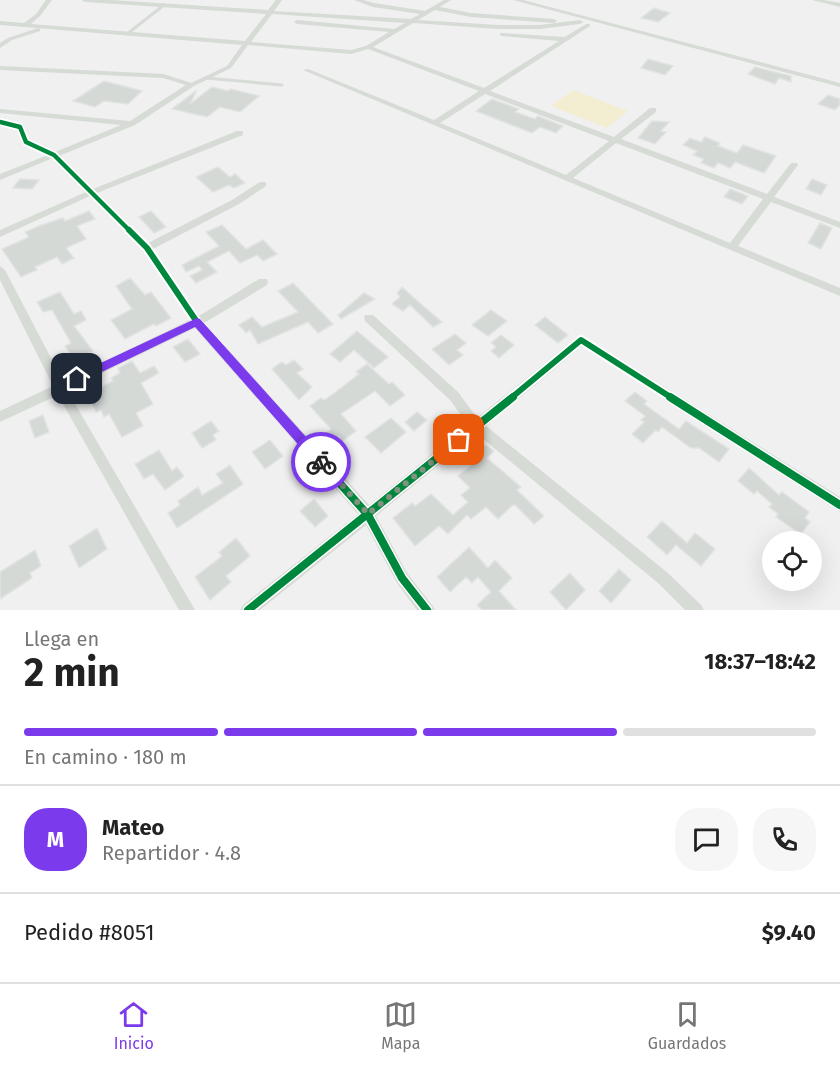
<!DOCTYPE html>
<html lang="es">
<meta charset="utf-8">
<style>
:root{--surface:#fff;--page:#f6f6f6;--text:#222;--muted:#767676;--line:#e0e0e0;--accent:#7c3aed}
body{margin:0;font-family:"Fira Sans",sans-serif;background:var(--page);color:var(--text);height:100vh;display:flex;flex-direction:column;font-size:22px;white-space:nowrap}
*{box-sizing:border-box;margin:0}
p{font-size:20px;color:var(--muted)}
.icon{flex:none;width:33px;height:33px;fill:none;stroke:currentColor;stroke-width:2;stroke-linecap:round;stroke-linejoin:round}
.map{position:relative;height:610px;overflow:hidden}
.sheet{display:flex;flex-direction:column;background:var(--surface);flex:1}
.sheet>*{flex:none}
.buttons{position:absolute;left:762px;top:531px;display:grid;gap:12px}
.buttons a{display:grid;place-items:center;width:60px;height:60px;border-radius:50%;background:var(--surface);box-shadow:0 6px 24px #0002;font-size:30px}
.pin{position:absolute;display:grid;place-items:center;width:51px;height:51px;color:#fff;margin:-26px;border-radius:12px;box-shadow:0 3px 9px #0006}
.courier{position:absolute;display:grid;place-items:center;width:60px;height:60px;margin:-30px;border:4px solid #7c3aed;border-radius:50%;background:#fff;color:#222;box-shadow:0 2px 8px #0007}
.overview em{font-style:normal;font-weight:700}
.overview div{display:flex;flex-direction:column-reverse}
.overview{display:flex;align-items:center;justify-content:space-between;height:102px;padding:0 24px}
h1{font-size:39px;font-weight:700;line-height:45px}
.bar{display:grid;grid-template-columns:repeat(4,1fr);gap:9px 6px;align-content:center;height:72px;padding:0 24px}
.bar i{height:8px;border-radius:4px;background:var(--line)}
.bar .selected{background:var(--accent)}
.bar p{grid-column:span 4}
.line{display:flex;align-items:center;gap:15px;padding:0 24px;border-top:2px solid var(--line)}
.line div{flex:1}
.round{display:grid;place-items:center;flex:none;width:63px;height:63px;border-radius:24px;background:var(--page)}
.dock{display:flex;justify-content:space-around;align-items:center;height:84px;border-top:2px solid var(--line);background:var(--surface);font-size:16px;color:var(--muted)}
.dock a{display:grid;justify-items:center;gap:3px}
.dock .selected{color:var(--accent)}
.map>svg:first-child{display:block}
</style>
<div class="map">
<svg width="840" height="610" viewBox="0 0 840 610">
<rect width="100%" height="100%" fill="#f0f0f1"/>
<path fill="#f3edd2" d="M573,90L628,111L607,128L551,106Z"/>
<path fill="#d5d9d6" stroke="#e1e3e2" stroke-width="1.5" d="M654,8L670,13L658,22L641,18Z
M648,59L673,66L665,75L641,68Z
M755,67L791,76V82L779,78L775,84L748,74Z
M104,81L142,91L128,104L104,101L95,107L73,101Z
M212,87L228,91L231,89L259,96L240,112L220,107L207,117L172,109L197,90L190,104Z
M828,95L840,99V105L835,110L818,104Z
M492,99L519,109L515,112L535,119L538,116L563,126L556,133L540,127L532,133L476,111Z
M652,121L669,122L661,131L666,132L655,144L638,138Z
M705,137L720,143L718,146L737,153L743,145L776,156L764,173L735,162L730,168L718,163L714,168L701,163L704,159L693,155L697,151L683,145L690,138L701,142Z
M218,167L230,177L235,174L245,183L234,188L229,185L213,192L196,177Z
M20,179L39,180L32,189L13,188Z
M812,179L827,185L821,195L806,189Z
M730,189L748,196L742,204L724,197Z
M89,211L95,219L77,226L86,239L66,248L74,258L62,264L57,257L35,267L37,270L21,277L2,249L29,237L25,232L39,226L63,218L65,221Z
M151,211L166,227L154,233L139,217Z
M820,223L832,228L821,249L808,243Z
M222,225L246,249L263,240L277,254L263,261L257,255L240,263L229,251L207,262L217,272L196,283L190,276L202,270L199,266L186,272L182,265L219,246L206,232Z
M130,278L145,295L151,292L171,318L156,326L154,324L125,339L111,320L132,309L116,286Z
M293,283L333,324L318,333L308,322L258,344L250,330L246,333L239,325L252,317L262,327L298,312L278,291Z
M402,287L413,297L442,322L433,327L410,305L403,311L392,304L400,297L397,293Z
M60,292L74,314L81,311L86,320L74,326L93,351L75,361L65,346L71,343L52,310L43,312L37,302Z
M364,293L375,299L341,319L338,315Z
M491,310L507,321L488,336L472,325Z
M545,317L568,335L558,343L535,325Z
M357,331L388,357L374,368L354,350L340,362L330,354Z
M455,334L466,343L457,350L463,355L449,365L432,349Z
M501,335L514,345L499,358L491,351L496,347L491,343Z
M188,339L200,354L185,362L173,347Z
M294,360L303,369L297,373L312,387L299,400L272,369L282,362L286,365Z
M132,361L140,373L154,366L159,373L141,383L153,404L136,413L143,426L122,437L109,414L104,417L101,410L96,412L88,394L113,381L111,378L120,373L118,368Z
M367,364L389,384L392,382L405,395L390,406L375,391L341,414L356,431L342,441L338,436L332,441L325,434L331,429L310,406L321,398L324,400L333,394L359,374L356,372Z
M635,392L647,401L644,404L679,429L686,421L729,449L719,462L699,448H691L662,427L658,432L656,430L643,443L632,434L644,422L641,420L645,416L625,401Z
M417,412L427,420L414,431L405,422Z
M43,415L49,432L35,438L29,421Z
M391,418L406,432L381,453L365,437Z
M211,421L219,431L213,435L216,440L202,448L192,433Z
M270,440L283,456L265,469L252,452Z
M486,445L494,451L487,458L521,487L517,490L544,516L534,524L514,504L498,519L486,507L471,519L467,515L448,534L439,526L415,546L393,518L412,503L415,506L431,494L453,515L468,502L461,495L470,488L458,476L482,456L477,452Z
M159,450L172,471L177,467L184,476L165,490L153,474L144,479L135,464Z
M230,465L243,484L177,528L168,513L180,505L178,501L198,487L202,495L223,483L216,474Z
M749,468L779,495L782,492L809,512L805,518L810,522L801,534L776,517L778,514L769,507L772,504L757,491L754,494L738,481Z
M314,499L328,516L315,527L300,511Z
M662,521L687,543L695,533L715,549L701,566L676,545L667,555L647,537Z
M97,528L107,549L79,568L69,546Z
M236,538L250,556L226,576L231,582L210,600L195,577L222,556L219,552Z
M469,547L488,568L495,560L512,578L499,591L516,610H482L477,605L491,592L478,577L472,583L466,577L450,592L437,577Z
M35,550L41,566L30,573L32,578L0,599V572Z
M619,569L631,580L611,603L599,591Z
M570,573L585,590L566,610L550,592Z"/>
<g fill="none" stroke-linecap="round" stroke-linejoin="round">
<path stroke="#d6dbd5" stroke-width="3" d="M127,34L164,5
M206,78L282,85"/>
<path fill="#d6dbd5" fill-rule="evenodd" d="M46,0H52L40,16L31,24L245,41L266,14L85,2L82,0H111L268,10L276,0H282L274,11L411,19L420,14L373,7L354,0H363L374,3L425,11L444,0H451L440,7L471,13L554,19L557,21L554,23L471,17L435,10L418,20L498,25H540L580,20L583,22L580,24L540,29H498L413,23L373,47L484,88L559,41L502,36L500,35V33L565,37L586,24H590V26L490,91L614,137L650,108H656V112L621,139L767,194L791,163H797L798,165L774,197L840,222V228L771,202L738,246L840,288V296L303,70L308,69L434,120L479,91L368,49L351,54L248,45L231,68L194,86L135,125L59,156L93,189L237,131H243V135L97,193L148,243L232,200L260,182H266V186L239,204L153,249L199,316L259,279H267L268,282L267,285L204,323L369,505L468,425L450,400L365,321L364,318L365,315H373L458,392L477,418L577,337H585L840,497V512L582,346L486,426L668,573L701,605L704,610H685L658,583L477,434L376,516L407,573L432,605L435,610H417L397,583L366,525L260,610H240L243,605L358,514L195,328L67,390L195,610H179L58,395L0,422V411L53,386L0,280V266L5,270L63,381L190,320L144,250L90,196L0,237V230L86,192L53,158L0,180V174L48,155L40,150L23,144L17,128L0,124V120L23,125L29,141L46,146L55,152L121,125L0,113V109L130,121L186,85L163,78L0,70V66L164,74L191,83L227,66L242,45L0,25V21L24,23L36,14ZM272,14L405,23L394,29L297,20L294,22L297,24L389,32L366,46L351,50L251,42ZM485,94L609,141L566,175L440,123ZM616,143L763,199L730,243L573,178Z
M513,0H523L840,83V87Z
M812,0H824L840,3V7Z
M38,28L40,29V31L12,40L0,48V43L8,38Z"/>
<g stroke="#fff" stroke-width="8">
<path id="cycleway-far2" d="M0,122L20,127L26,142L54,155L131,232"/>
</g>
<g stroke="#fff" stroke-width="10">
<path id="cycleway-far1" d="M129,230L147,248L197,322L264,398
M511,398L581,340L672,398"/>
</g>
<g stroke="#fff" stroke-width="11">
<path id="cycleway" d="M263,397L368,515L402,578L427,610
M670,397L840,505
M248,610L513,397"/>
</g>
<use href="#cycleway-far2" stroke="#00873e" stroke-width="4.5"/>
<use href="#cycleway-far1" stroke="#00873e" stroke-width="6"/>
<use href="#cycleway" stroke="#00873e" stroke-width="8"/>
</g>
<path fill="#7c3aed" d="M197,318L200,319L325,458V466H317L195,327L81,382H73V376Z"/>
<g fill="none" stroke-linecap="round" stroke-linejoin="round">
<path stroke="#829281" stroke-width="6" stroke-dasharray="0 10.8" d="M321,462L368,514L459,440"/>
</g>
</svg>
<div class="buttons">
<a><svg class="icon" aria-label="locate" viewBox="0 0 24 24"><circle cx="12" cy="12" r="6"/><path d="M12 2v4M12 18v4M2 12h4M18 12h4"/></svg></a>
</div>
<div class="pin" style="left:459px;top:440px;background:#ea580c"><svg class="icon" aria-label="bag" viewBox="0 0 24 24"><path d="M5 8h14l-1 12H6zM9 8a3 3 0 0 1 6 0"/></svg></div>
<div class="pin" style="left:77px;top:379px;background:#1f2937"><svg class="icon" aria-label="home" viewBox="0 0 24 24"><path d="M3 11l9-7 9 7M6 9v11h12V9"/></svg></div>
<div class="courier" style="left:321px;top:462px"><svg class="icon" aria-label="bike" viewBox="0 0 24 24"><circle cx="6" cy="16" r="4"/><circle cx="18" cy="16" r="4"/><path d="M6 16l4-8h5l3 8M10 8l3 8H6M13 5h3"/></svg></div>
</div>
<section class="sheet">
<div class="overview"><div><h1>2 min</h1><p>Llega en</p></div><em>18:37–18:42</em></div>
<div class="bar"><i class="selected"></i><i class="selected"></i><i class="selected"></i><i></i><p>En camino · 180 m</p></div>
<div class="line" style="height:108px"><b class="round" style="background:var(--accent);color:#fff">M</b><div><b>Mateo</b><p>Repartidor · 4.8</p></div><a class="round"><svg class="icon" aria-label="chat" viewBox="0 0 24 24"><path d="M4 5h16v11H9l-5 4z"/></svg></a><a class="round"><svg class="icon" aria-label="phone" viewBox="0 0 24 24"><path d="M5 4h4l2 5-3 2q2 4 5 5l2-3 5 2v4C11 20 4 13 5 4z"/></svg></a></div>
<div class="line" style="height:78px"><div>Pedido #8051</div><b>$9.40</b></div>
</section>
<nav class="dock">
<a class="selected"><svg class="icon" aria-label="home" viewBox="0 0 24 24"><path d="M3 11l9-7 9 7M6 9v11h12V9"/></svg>Inicio</a>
<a><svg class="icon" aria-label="map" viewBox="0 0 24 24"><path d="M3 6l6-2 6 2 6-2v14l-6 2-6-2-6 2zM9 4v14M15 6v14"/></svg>Mapa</a>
<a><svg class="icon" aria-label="saved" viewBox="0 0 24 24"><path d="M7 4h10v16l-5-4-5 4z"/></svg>Guardados</a>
</nav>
